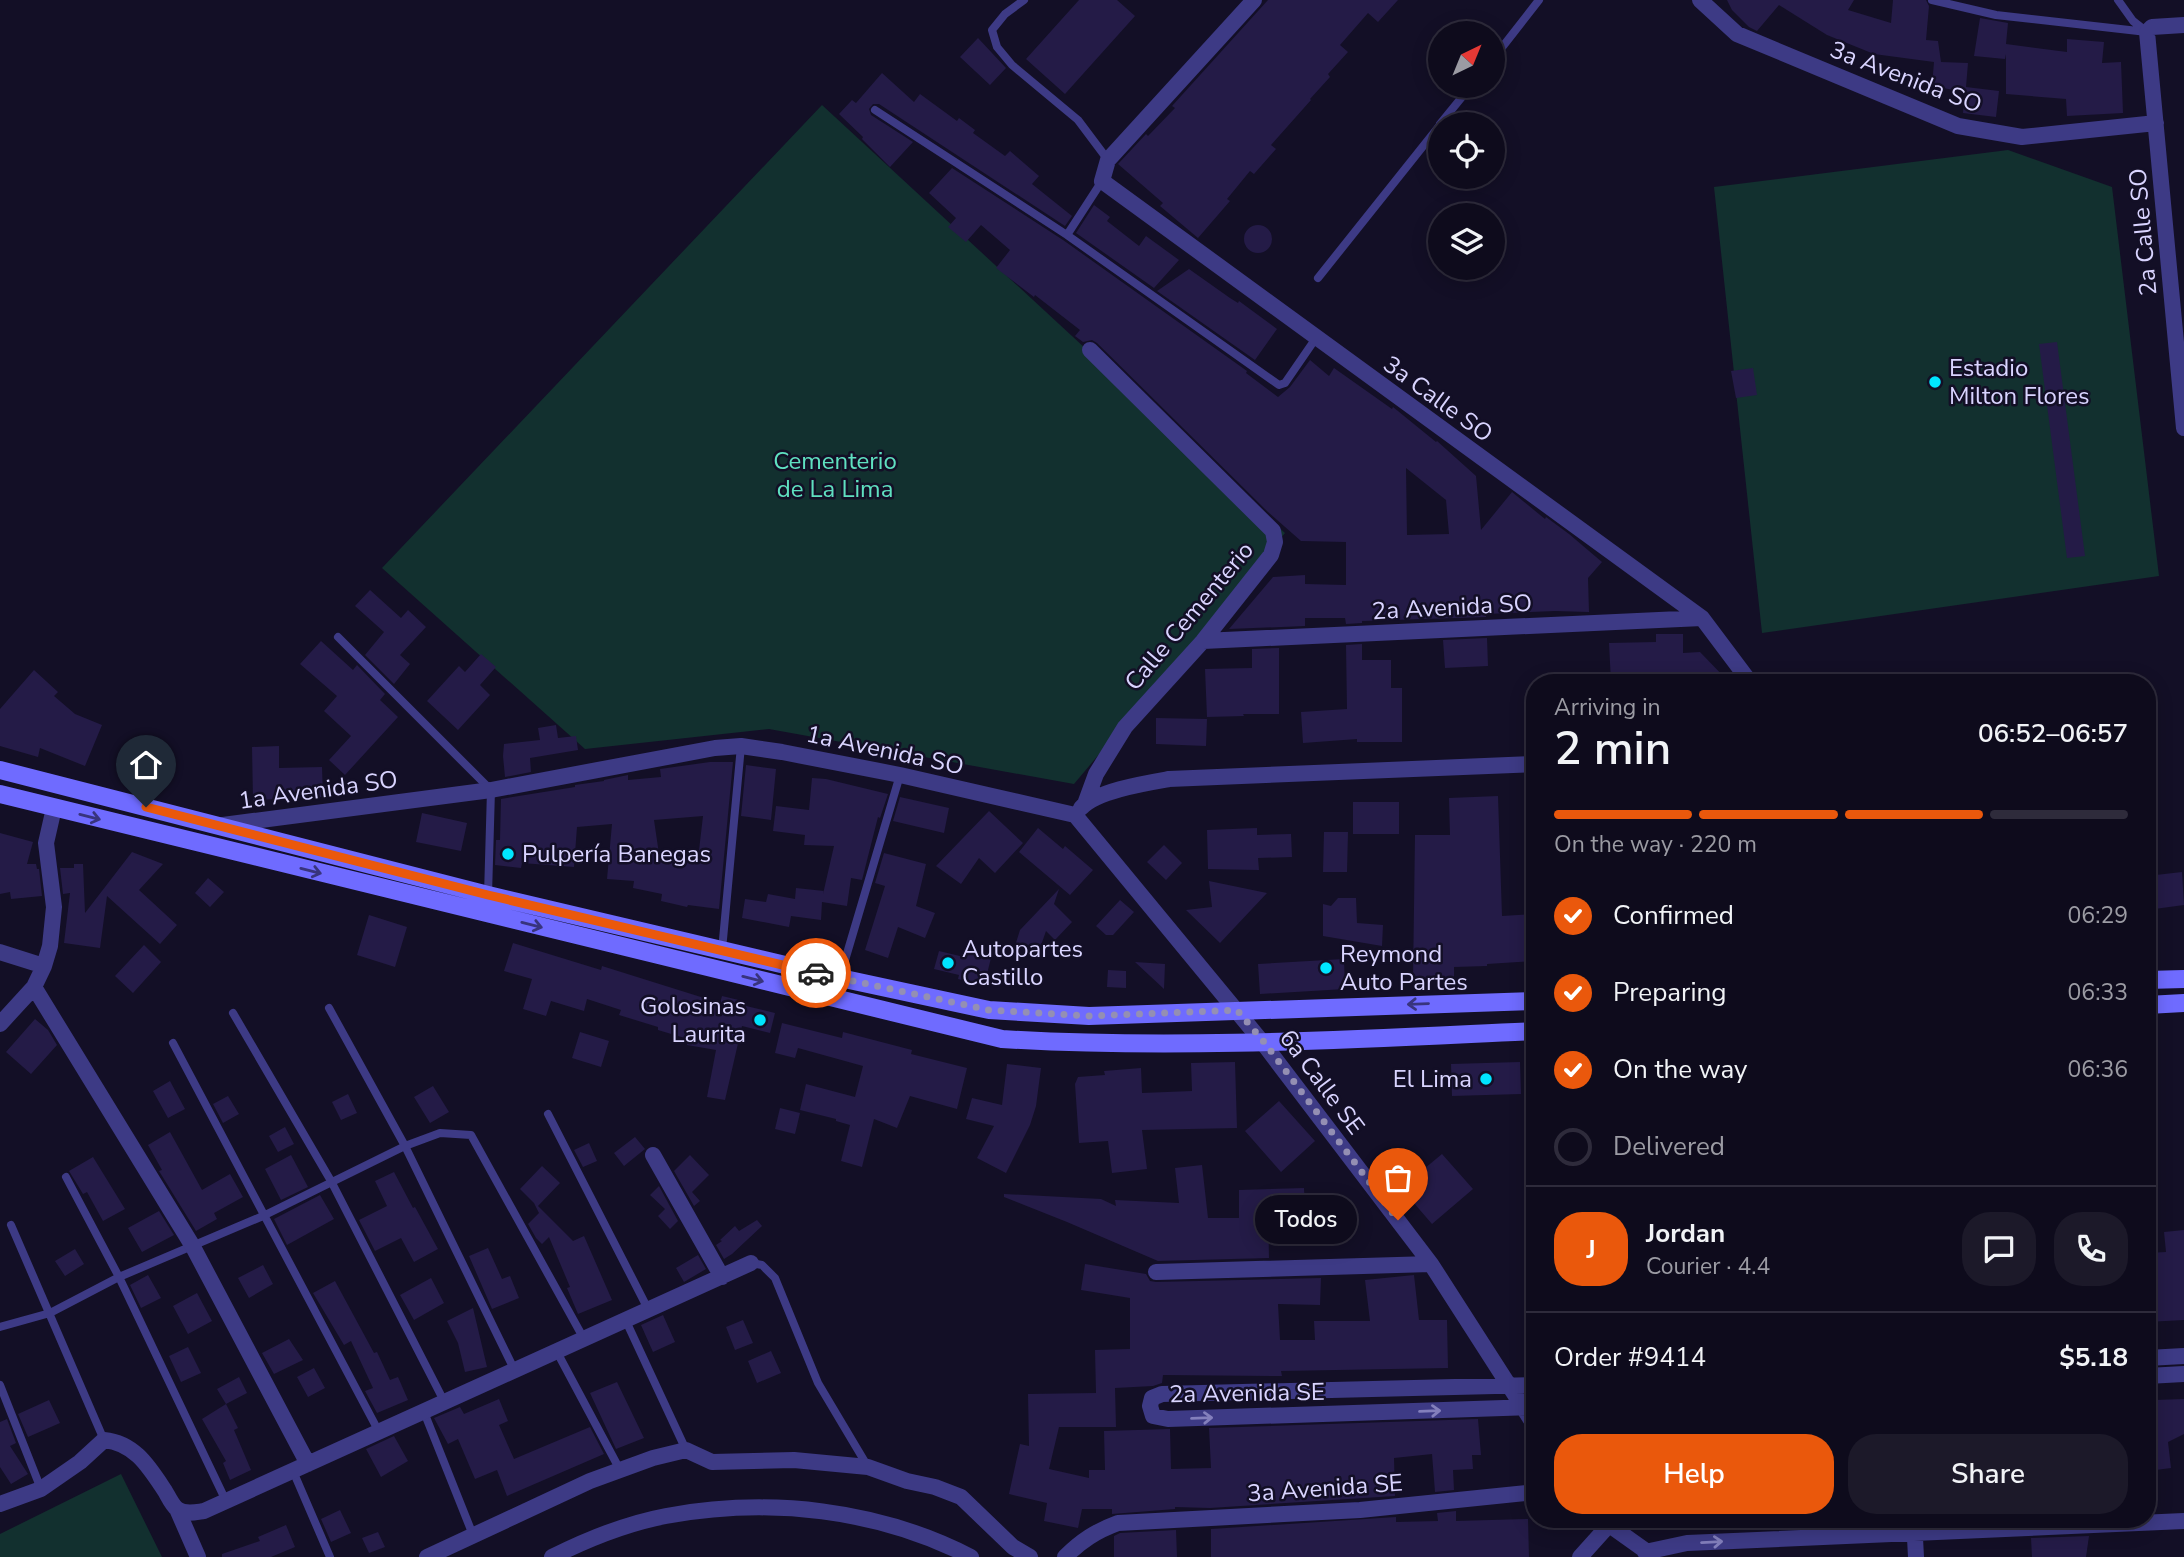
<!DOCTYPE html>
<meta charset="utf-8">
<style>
:root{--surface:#0e0b1c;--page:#1c1929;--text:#f1f3f6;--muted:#9b9ba3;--line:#2e2b3b;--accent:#ea580c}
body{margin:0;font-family:"Nunito Sans",sans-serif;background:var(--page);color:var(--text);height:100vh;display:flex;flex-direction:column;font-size:26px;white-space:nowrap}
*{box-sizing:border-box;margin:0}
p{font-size:23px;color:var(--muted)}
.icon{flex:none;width:38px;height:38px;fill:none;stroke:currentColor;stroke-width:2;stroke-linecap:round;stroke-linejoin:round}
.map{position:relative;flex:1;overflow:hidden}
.panel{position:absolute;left:1526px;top:674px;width:630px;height:854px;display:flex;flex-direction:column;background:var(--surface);border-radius:28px;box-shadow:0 4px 18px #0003,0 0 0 2px var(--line)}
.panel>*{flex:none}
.needle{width:46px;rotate:43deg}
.buttons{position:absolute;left:1428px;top:21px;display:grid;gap:14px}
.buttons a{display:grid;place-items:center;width:77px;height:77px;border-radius:50%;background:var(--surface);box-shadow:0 4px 18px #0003,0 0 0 2px var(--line);font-size:35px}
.pin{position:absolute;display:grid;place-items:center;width:60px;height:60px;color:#fff;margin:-72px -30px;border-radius:50% 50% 50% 0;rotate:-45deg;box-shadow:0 0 7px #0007}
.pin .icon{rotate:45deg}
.courier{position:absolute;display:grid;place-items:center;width:70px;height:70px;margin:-35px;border:5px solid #ea580c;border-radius:50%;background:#fff;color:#222;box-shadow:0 2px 9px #0007}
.bubble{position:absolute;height:49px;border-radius:24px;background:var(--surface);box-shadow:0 4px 18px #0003,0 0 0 2px var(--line);font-size:23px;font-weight:600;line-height:49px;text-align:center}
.headline em{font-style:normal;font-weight:600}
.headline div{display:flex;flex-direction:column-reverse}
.headline{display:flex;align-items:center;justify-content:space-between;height:119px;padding:0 28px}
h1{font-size:46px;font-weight:600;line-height:52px}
.bar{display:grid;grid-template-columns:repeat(4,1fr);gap:10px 7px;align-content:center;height:84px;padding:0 28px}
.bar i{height:9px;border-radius:5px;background:var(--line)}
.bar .selected{background:var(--accent)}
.bar p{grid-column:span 4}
.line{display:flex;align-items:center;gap:18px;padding:0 28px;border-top:2px solid var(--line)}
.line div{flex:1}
.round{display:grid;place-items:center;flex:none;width:74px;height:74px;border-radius:28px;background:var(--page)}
ol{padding:0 28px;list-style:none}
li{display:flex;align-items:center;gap:21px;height:77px}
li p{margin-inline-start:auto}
li .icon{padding:7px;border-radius:50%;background:var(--accent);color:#fff;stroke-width:4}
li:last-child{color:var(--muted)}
li i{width:38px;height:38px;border:4px solid var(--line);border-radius:50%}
.action{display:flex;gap:14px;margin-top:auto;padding:14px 28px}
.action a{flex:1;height:80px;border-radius:28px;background:var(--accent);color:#fff;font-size:28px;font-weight:600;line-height:80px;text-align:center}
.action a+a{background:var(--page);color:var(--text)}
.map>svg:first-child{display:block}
</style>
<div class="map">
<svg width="2184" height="1557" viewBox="0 0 2184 1557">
<rect width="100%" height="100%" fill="#130f26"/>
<path fill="#12302f" d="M822,105L1285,533L1074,784L769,729L585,749L382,568Z
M2008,150L2112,187L2159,576L1762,633L1714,187Z
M121,1474L162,1557H0V1534Z"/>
<path fill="#241b47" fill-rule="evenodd" d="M1079,0H1117L1135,16L1065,94L1026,59Z
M1268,0H1398L1378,22L1368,13L1340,45L1348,52L1328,74L1330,77L1310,99L1311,100L1271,145L1276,149L1254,174L1250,171L1227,199L1230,201L1198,238L1160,206L1163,203L1118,164L1146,134L1148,136L1175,108L1172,106Z
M1727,0H1854L1848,10L1891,23L1893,0H1926L1929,6L1926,40L1938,41L1941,62L1968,63L1966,87L1999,91L1996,117L1963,113L1965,92L1932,86L1934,62L1874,54L1827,35L1779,5L1757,31L1749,27L1732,10Z
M1980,18L2008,23L2006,44L2067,52V39L2104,42L2102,63L2121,62L2123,113L2067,116L2066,99L2006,94V54L2005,59L1974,56Z
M978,38L1006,68L990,85L960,57Z
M882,73L914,102L920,94L957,121L959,118L975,130L973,133L1005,156L1010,151L1039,176L1032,184L1072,216L1065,226L879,104H873L869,109L871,115L913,142L890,167L862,139L863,137L839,114L852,100L856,103Z
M952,168L1063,240L1247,371L1246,373L1278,397L1290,387L1310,360L1329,376L1334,368L1392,409L1393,407L1436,442L1437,441L1476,476L1481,530L1512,492L1545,519L1546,517L1569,534L1602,562L1588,578L1589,612L1555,611L1486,614V617L1362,621V623L1346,624L1345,618H1305V626L1229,629L1273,577L1305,575V584L1346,585V542L1301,541L1268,512L1097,343L1092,340L1083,342L1075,336L1080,330L1035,295L1034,297L996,268L1010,250L981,225L966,242L948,227L956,218L929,193ZM1406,468L1446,500L1449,534L1407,535Z
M1094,205L1110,217L1107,221L1139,246L1146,236L1179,260L1154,288L1076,233Z
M1244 239a14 14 0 1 1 28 0a14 14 0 1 1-28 0Z
M1189,269L1230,298L1238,303L1239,301L1277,329L1255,360L1157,291Z
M2057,342L2085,556L2067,558L2039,344Z
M1753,368L1757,395L1736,398L1731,371Z
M370,590L401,618L408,610L426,627L400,655L410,664L394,684L365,655L384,632L355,606Z
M1656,634H1683V653L1700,652L1729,682H1611L1609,643L1656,642Z
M1487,638L1488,666L1445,668L1443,640Z
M321,641L353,670L357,665L385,694L380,700L398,717L345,775L329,760L351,736L324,711L337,696L300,664Z
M1362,644V660H1391V688H1402V742H1357V739L1303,743L1301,712L1347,709L1346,645Z
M1279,648V714H1243L1244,716L1207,717L1205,669L1252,668V649Z
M481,654L496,667L480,685L490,695L458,730L427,701L459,666L465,672Z
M34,670L58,692L54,696L75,714L102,725L85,766L40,748L38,757L0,746V709Z
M1156,718L1207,719L1206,746L1156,744Z
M556,725L558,738L576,736L578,750L530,758L531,772L505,777L503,756L504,744L540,740L538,728Z
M279,746V768L322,767L323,797L253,800L252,747Z
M710,762H733L719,909L688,905L687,907L661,901L662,894L633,888L634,881L607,879L612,824L577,827L574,867L522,863L521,868L495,865L496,840H500L501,799L575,787V785L604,781V780L628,775V780L661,777L660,769ZM703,816L698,859L659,854L654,820Z
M746,765L776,769L771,820L741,816Z
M812,778L826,779L888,794L880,818L878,817L862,880L851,878L847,906L822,902L821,920L791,916L789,927L742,918L745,899L766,902L768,894L795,899L796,888L824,891L823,894L834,846L804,845L805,835L773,831L776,806L809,810Z
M1498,796L1502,916L1535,914V961L1487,964V966L1454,967V980L1413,979L1415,835H1450L1449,798Z
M900,797L949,808L944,833L893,821Z
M1353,802H1399V834H1353Z
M989,811L1023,843L995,873L979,858L961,884L936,866Z
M422,813L467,823L461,851L416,842Z
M1038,828L1063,849L1065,846L1093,870L1070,895L1019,852Z
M1257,828V835L1291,834L1292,857L1258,858L1259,870L1208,869L1207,830Z
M1324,832H1348L1347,872H1323Z
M0,833L33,842L27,864H36L37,869H39L42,896L11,899L10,892L0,894Z
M1164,845L1182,863L1166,880L1147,862Z
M132,852L163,864L139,890L177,925L160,944L107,896L100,948L64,943L70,893L63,894L60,868H74V864H83L85,913Z
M884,853L926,864L916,906L935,913L925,938L898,927L888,958L865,950L885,886L875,883Z
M2182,872L2184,905L2147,910V876Z
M208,878L224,892L210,907L195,893Z
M1209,881L1267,893L1220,943L1186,910L1212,907Z
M1059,889L1054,904L1072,922L1055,940L1046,931L1038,954L1015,946L1020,930Z
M1338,898H1356L1357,923L1383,925L1382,946L1323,936V904L1331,906Z
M1120,900L1134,912L1113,935H1106L1096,926Z
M369,915L407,927L395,967L357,955Z
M513,943L601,970L602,966L720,1003L722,996L747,1002L746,1006L775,1013L770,1033L742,1026L725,1100L707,1097L716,1050L687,1045L688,1039L658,1030V1027L619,1015L621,1010L587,999L584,1011L551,1001L546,1016L523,1009L532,979L504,971Z
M144,945L161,962L133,993L115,976Z
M939,951L964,957L965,952L991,958L984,986L958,979L959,975L934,969Z
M1344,959L1345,989L1260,994L1258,964Z
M1135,962L1165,964L1164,989Z
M1108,970L1126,971V988L1107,987Z
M35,1019L48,1030L57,1045L31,1074L6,1052Z
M782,1023L842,1038L843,1032L912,1050L911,1054L967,1068L957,1109L910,1096L897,1128L874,1119L862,1167L841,1161L850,1125L836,1121V1119L800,1110L806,1084L855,1097L863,1066L798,1048L795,1058L775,1053Z
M580,1032L609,1041L601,1067L572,1058Z
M1235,1062L1237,1128L1142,1130L1147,1169L1112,1173L1108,1141L1079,1143L1075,1084L1078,1077L1105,1075L1104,1071L1141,1068L1142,1093L1192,1091L1191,1063Z
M1520,1062L1521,1094L1452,1096L1451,1064Z
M1007,1064L1041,1068L1036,1106L1030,1125L1006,1173L977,1158L994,1126L966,1119L972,1098L1002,1105Z
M170,1081L185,1109L168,1118L153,1091Z
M433,1086L449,1112L430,1123L414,1097Z
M348,1094L357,1113L341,1120L332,1102Z
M228,1096L239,1114L223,1123L213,1104Z
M1279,1101L1315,1141L1281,1172L1245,1131Z
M780,1108L800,1113L795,1134L775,1129Z
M285,1127L294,1144L278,1152L269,1136Z
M170,1132L202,1190L230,1174L243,1197L214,1213L217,1219L196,1231L159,1171L162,1170L148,1145Z
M635,1137L645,1149L624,1166L614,1153Z
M589,1143L597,1161L583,1167L574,1150Z
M1442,1154L1473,1189L1432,1224L1401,1188Z
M291,1155L308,1187L281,1200L265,1169Z
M690,1155L709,1175L692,1192L700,1201L694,1206L674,1171Z
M93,1157L125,1209L103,1221L87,1192L83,1194L69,1171Z
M1202,1165L1208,1218H1239V1190L1304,1188L1305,1211H1268L1269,1258L1158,1261L1067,1222L1004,1197V1194L1101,1199L1116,1206L1115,1200L1179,1203L1175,1168Z
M542,1166L560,1183L538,1206L573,1241L584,1236L612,1300L578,1314L567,1288L570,1287L549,1237L542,1244L536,1238L528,1224L539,1213L534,1203L520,1189Z
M394,1172L413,1208L415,1207L438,1249L414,1262L401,1238L375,1251L359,1220L387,1206L375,1181Z
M659,1186L678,1221L670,1229L658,1216L665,1209L650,1195Z
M320,1195L334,1219L287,1245L274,1219Z
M159,1211L174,1235L142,1252L128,1228Z
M757,1220L762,1226L732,1254L724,1259L716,1245L722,1241L720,1240L735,1226L739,1231Z
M2184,1230V1320L2147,1322V1253L2166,1252L2164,1232Z
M488,1248L502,1279L510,1276L519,1298L492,1309L469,1256Z
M75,1249L84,1264L65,1276L55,1261Z
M698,1255L706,1269L684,1282L676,1268Z
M1085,1264L1146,1274L1150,1281L1156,1282L1321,1278L1320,1305L1278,1304L1280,1340H1315L1314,1321H1370L1365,1280L1414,1275L1419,1320H1447L1448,1368L1281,1371L1282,1376L1163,1375L1162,1383L1153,1386L1115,1388L1116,1427H1059L1049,1469L1089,1478V1470H1105L1104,1431L1170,1429L1171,1469L1211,1468L1209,1428L1478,1419L1481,1455H1472L1473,1469L1453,1470L1454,1490L1435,1492L1432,1454L1394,1458L1395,1496L1210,1508L1175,1507V1509L1112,1514V1509H1082L1078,1528L1044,1521L1047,1503L1009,1494L1020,1444L1029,1446L1028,1394L1096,1393L1095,1350L1130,1349V1298L1081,1290Z
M263,1265L273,1284L249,1298L238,1278Z
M148,1275L161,1298L141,1308L130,1285Z
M431,1278L444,1303L414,1320L400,1295Z
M335,1281L374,1353L377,1352L390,1380L398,1377L408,1400L377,1413L365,1391L373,1388L351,1341L344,1345L313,1293Z
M197,1293L212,1321L188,1334L173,1306Z
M473,1308L487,1367L465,1372L458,1343L447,1321Z
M663,1315L675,1342L653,1352L641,1325Z
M743,1320L753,1343L735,1350L726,1327Z
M289,1339L303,1360L274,1374L262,1353Z
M188,1347L201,1373L181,1382L169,1356Z
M771,1351L781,1373L757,1383L748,1361Z
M314,1368L325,1388L308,1397L297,1377Z
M239,1377L247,1393L226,1404L217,1389Z
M617,1382L644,1438L616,1449L590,1393Z
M499,1399L508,1421L499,1425L514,1459L590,1427L604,1454L507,1496L497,1470L475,1479L458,1439L448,1444L434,1418L460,1407L464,1414Z
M2184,1399V1434L2168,1442L2171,1468L2148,1471L2151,1441H2147V1415L2155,1416L2154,1400Z
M49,1400L60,1423L28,1437L18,1414Z
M226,1404L238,1428L234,1430L251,1470L230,1480L223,1463L226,1461L202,1419Z
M7,1419L16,1443L10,1446L28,1474L11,1484L0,1467V1422Z
M394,1436L408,1461L381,1477L366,1449Z
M340,1510L351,1533L331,1542L321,1519Z
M1456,1511V1521L1528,1519L1529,1557H1211V1529L1396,1517V1522L1438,1521L1437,1513Z
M286,1525L295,1547L271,1557H222V1554L260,1541L258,1537Z
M1176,1530L1177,1557H1114V1536L1120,1533Z
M378,1532L385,1547L369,1553L362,1538Z
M2089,1536L2086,1557H2032L2031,1538Z"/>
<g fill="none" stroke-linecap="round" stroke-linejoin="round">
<path stroke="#3d3a85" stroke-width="8" d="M1024,0L1005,14L992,30L997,47L1012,65L1078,120L1108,160
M1932,0L1996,15L2147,32
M2118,0L2133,21L2147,32
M1493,59L1539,0
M875,110L1067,235L1279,385L1285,383L1316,338
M1440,124L1471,86
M1067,235L1102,181
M1318,278L1440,125
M338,637L491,790L488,895
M722,950L741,746
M840,977L900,775
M329,1008L405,1146L515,1371
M233,1013L331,1181L445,1403
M173,1043L379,1432
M548,1114L649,1311
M66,1177L119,1277L226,1501
M11,1225L104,1440
M751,1263L762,1265L775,1278L818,1383L868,1467
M626,1321L686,1450
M0,1327L50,1313L119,1277L263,1216L405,1146L440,1133L471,1135L584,1339
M557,1352L620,1470
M0,1385L41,1489
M424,1412L473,1535
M293,1471L330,1557"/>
<path stroke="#3d3a85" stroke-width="16" d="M1254,0L1108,160L1102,181L1702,618L1750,682
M1700,0L1737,34L1958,126L2022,137L2156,123
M2184,25L2152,27L2147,32L2184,428
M1203,641L1702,618
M1085,804L1096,774L1125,727L1203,641L1271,555L1275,542L1273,531L1090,350
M1081,808C1096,791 1146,783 1169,779L1535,764
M1075,815L1263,1043L1431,1264L1535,1426
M223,825L491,790L715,748L741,746L782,752L900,775L1075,815
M0,952L44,966
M34,987L192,1245L308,1464
M0,1024L34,987L44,966L50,946L54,907L46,843L54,808
M653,1155L722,1277
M1156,1272L1431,1264
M2147,1358L2184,1356
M2147,1376L2184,1374
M1535,1385L1162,1394L1152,1398L1150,1406L1153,1416L1168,1419L1535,1407
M0,1504L41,1489L80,1462L104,1440C135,1443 149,1467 165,1491C168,1496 172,1505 177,1509C185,1515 196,1512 204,1511L751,1263
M177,1509L198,1557
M1601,1519L1653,1556
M1914,1519L1916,1557
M1645,1552L1687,1543L2184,1521
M427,1557L590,1481L653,1458L686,1450L712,1462L794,1460L868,1467L907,1481L935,1487L961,1497L1013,1547L1030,1557
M552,1557C586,1540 628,1523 666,1516C769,1497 878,1509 971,1557
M1065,1557C1081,1541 1096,1531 1118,1523L1360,1510L1535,1492
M1580,1557L1608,1526"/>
<path stroke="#6f6bff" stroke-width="18" d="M0,770L488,895L840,978L989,1010L1089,1016L1535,1001
M0,794L1002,1039C1179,1050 1357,1039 1535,1031
M2147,980L2184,979
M2147,1005L2184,1003"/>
</g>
<defs><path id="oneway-shaft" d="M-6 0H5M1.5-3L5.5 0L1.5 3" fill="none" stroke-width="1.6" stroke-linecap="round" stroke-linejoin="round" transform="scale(1.75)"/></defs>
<g stroke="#38347d">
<use href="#oneway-shaft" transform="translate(90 817) rotate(14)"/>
<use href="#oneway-shaft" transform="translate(311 871) rotate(14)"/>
<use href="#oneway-shaft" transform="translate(532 925) rotate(14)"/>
<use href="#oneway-shaft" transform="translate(753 979) rotate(14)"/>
<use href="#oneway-shaft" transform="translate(1418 1004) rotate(178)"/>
</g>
<g stroke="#837fbc">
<use href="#oneway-shaft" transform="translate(1430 1411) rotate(-2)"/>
<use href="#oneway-shaft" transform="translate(1202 1418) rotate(-2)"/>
<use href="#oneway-shaft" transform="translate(1712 1542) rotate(-3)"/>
</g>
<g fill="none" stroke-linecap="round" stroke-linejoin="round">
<path stroke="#948fb3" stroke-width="7" stroke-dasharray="0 12.6" d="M816,973L989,1010L1089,1016L1237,1010L1264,1042L1398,1220"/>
<path stroke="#ea580c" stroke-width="9" d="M146,807L488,895L816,973"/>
</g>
<g fill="#00e5ff" stroke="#130f26" stroke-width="2.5">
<circle cx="1935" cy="382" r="7"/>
<circle cx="508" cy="854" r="7"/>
<circle cx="948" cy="963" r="7"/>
<circle cx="1326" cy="968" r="7"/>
<circle cx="760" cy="1020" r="7"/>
<circle cx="1486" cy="1079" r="7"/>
</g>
<g text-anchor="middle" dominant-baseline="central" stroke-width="5" stroke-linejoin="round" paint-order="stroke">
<g font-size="24" fill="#d9d4ff" stroke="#130f26">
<text transform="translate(1906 77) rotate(21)">3a Avenida SO</text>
<text transform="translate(2143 232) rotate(-95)">2a Calle SO</text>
<text transform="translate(1438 399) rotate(36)">3a Calle SO</text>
<text transform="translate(1452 607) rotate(-3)">2a Avenida SO</text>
<text transform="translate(1189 616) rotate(-50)">Calle Cementerio</text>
<text transform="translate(885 750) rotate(12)">1a Avenida SO</text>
<text transform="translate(318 790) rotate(-8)">1a Avenida SO</text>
<text transform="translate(1322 1082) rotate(53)">6a Calle SE</text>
<text transform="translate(1247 1393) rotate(-1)">2a Avenida SE</text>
<text transform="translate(1325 1488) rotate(-4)">3a Avenida SE</text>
</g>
<g font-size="24" fill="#d9d4ff" stroke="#130f26" text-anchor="start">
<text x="1949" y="368">Estadio<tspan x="1949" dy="28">Milton Flores</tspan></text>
<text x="522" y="854">Pulpería Banegas</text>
<text x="962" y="949">Autopartes<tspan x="962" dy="28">Castillo</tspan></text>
<text x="1340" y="954">Reymond<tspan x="1340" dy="28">Auto Partes</tspan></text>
<text x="746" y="1006" text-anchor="end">Golosinas<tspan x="746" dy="28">Laurita</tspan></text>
<text x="1472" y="1079" text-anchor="end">El Lima</text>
</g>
<g font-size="24" fill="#5fe0c0" stroke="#130f26">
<text x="835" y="461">Cementerio<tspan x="835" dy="28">de La Lima</tspan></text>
</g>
</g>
</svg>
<div class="buttons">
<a><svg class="needle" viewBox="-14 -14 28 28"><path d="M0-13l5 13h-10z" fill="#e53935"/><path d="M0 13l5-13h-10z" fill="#9b9ba3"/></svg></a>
<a><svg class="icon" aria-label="locate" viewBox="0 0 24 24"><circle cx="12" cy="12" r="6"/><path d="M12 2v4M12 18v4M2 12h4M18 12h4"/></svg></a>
<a><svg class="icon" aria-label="layers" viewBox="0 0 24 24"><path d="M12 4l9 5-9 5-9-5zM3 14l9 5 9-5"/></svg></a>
</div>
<div class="pin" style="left:1398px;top:1220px;background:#ea580c"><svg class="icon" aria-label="bag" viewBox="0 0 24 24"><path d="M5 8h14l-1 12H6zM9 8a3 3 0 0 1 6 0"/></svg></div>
<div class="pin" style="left:146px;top:807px;background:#1f2937"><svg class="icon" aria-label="home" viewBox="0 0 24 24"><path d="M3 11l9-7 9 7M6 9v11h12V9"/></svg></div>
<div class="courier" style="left:816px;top:973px"><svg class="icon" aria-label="car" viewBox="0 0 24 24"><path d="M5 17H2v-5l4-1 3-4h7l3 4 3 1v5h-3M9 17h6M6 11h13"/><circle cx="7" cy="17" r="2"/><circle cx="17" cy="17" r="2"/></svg></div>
<div class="bubble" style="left:1255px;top:1195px;width:102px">Todos</div>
<section class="panel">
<div class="headline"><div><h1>2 min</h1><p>Arriving in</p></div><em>06:52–06:57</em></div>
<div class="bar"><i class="selected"></i><i class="selected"></i><i class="selected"></i><i></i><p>On the way · 220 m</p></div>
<ol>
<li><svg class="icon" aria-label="check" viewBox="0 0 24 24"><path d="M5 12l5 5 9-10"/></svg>Confirmed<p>06:29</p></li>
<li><svg class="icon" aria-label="check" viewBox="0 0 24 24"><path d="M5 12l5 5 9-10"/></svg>Preparing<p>06:33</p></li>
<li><svg class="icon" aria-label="check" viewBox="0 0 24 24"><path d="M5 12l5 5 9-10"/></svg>On the way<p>06:36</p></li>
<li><i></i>Delivered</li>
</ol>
<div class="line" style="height:126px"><b class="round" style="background:var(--accent);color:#fff">J</b><div><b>Jordan</b><p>Courier · 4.4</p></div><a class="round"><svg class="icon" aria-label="chat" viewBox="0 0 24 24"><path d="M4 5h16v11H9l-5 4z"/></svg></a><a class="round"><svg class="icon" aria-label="phone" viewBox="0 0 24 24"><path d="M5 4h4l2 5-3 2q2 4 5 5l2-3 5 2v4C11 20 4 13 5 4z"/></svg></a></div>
<div class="line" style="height:91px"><div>Order #9414</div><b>$5.18</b></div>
<div class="action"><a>Help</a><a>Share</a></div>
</section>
</div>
